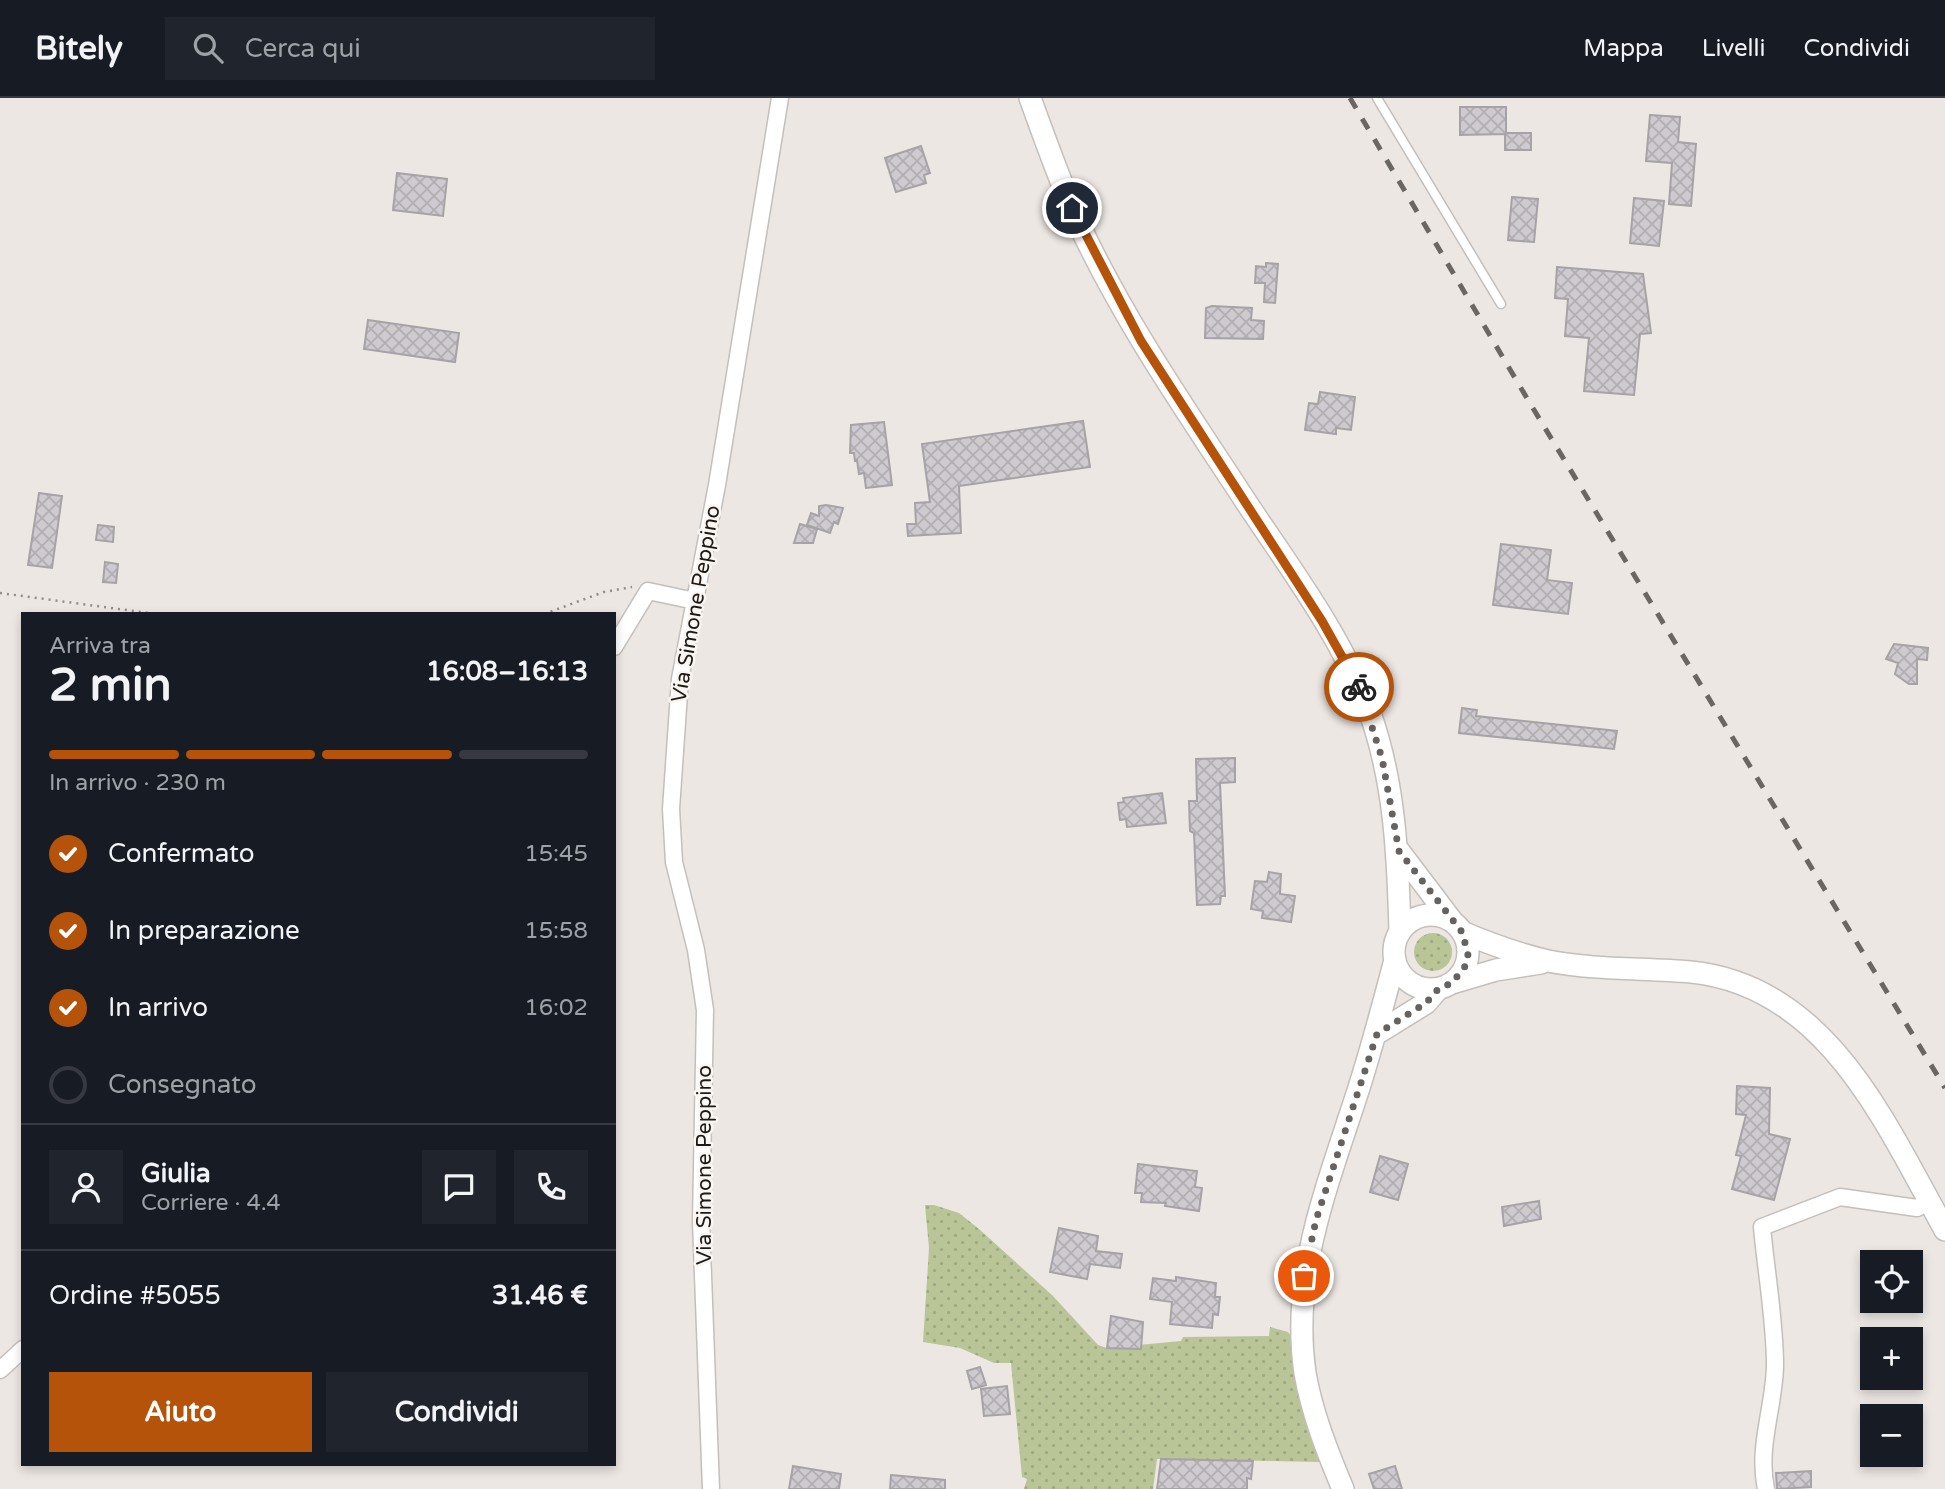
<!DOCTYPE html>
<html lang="it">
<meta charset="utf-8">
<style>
:root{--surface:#171b24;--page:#20242c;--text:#f1f3f6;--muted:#9ea1a6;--line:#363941;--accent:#b45309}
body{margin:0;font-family:"Varela Round",sans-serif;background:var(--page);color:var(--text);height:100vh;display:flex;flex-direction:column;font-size:26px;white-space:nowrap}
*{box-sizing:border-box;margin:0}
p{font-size:23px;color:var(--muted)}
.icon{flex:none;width:38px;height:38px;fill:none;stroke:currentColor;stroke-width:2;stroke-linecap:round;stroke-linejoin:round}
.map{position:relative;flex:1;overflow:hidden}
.details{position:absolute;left:21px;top:514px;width:595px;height:854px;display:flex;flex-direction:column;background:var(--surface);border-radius:0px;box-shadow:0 4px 10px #0003}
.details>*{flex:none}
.buttons{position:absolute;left:1860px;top:1152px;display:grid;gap:14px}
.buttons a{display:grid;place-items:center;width:63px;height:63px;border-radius:0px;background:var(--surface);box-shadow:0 4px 10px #0003;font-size:35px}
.pin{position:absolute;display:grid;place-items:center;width:60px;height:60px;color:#fff;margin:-30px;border:4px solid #fff;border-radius:50%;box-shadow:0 2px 7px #0007}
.courier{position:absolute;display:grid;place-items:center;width:70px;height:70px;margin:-35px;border:5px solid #b45309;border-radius:50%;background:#fff;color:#222;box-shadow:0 2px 9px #0007}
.overview em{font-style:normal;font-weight:700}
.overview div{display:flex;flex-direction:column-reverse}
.overview{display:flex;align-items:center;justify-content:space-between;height:119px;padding:0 28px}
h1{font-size:46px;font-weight:700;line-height:52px}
.bar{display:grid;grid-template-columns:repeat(4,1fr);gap:10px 7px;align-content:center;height:84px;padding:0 28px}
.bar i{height:9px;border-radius:5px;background:var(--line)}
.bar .selected{background:var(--accent)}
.bar p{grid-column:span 4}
.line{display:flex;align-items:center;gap:18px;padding:0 28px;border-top:2px solid var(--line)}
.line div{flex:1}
.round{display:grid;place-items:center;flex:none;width:74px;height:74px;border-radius:0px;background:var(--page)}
ol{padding:0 28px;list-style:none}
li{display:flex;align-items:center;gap:21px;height:77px}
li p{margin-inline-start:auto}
li .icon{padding:7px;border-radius:50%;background:var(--accent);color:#fff;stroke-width:4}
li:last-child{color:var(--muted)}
li i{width:38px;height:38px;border:4px solid var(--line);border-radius:50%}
.primary-button{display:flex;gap:14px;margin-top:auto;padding:14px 28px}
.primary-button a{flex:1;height:80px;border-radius:0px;background:var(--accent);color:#fff;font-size:28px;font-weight:700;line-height:80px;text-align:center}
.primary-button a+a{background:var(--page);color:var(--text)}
header{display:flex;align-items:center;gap:42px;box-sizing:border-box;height:98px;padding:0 35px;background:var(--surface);border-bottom:2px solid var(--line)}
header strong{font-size:33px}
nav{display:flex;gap:38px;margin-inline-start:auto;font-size:24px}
.search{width:490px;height:63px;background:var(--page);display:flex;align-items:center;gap:18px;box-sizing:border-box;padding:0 24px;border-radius:0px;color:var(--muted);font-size:26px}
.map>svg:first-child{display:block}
</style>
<header>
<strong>Bitely</strong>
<div class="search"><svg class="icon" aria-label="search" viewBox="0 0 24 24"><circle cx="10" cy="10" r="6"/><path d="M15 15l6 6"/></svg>Cerca qui</div>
<nav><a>Mappa</a><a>Livelli</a><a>Condividi</a></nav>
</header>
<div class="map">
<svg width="1945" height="1391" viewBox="0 0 1945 1391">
<defs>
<pattern id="grass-dots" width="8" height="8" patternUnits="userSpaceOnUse" patternTransform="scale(1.75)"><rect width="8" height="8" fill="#b9c497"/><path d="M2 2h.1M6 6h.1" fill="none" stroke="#9ea881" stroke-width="1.8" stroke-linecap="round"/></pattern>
<pattern id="building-cross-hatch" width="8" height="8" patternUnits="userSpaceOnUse" patternTransform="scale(1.75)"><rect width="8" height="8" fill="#cfcacf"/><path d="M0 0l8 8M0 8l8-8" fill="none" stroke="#b1adb1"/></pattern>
</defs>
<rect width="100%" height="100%" fill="#ece7e3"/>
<path fill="url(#grass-dots)" d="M1414 854a19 19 0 1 1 38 0a19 19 0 1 1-38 0Z
M925,1107H934L959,1115L979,1131L1053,1198L1098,1247L1107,1250L1181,1243L1183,1239L1269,1238L1270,1229L1288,1234L1295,1244L1304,1315L1320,1364L1157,1361L1153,1391H1024L1027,1381L1022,1379L1011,1265H994L960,1250L923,1244L929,1150Z"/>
<path fill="url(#building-cross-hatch)" stroke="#a6a2a6" stroke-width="2" d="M1460,9H1506V35H1531V52H1505V36L1460,37Z
M1650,17L1680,19L1678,44L1696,46L1691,108L1669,106L1672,65L1646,63Z
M921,48L930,75L924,77L926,85L896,94L885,60Z
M397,75L447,81L443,118L393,112Z
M1512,99L1538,101L1534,144L1508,142Z
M1634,100L1664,103L1659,148L1630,145Z
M1266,165L1278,166L1275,205L1264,204L1265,185H1255L1256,168L1266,169Z
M1557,169L1643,176L1651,235L1640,236L1634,297L1584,293L1589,240L1565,238L1568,201L1555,200Z
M1212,208L1252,210L1251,222L1264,223L1263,241L1205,240L1206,210Z
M368,222L459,235L455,264L364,251Z
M1320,294L1355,299L1351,332L1336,330V336L1305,332L1309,305L1318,306Z
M1083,323L1090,369L959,388L961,435L908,438L907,426H916L915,405L930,404L922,346Z
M884,324L892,387L866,390L864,375L859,376L857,362L855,363L854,355H850L851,327Z
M39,395L62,398L52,470L28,467Z
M826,407L843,410L838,426L834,424L830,435L807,427L811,415L819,418V408Z
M800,426L817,431L813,445H794Z
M98,427L114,429L113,444L96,442Z
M1501,446L1551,452L1547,482L1572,485L1568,516L1493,507Z
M105,464L118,466L116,485L103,484Z
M1894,546L1928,550L1927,562L1917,561V586H1909L1895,576L1898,565L1886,561Z
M1462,610L1477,612L1476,618L1617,633L1614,651L1459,635Z
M1235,660V684L1220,685L1225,798H1221L1220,806L1197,807L1194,735L1190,733L1189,703H1197L1196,661Z
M1162,695L1166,725L1127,729L1126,721L1120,722L1118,705L1124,704L1123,700Z
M1269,774L1281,776L1280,796L1295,798L1291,824L1262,820L1263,813L1251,811L1255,783L1267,784Z
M1737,988L1770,990L1769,1036L1790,1041L1774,1102L1732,1091L1741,1058L1736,1057L1746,1017L1736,1016Z
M1380,1058L1408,1066L1398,1102L1370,1094Z
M1138,1066L1197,1073L1195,1089L1202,1090L1199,1113L1165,1108L1166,1105L1141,1104L1142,1095H1135Z
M1539,1103L1541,1121L1504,1128L1502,1109Z
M1059,1130L1098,1138L1096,1153L1122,1156L1120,1170L1090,1166L1087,1181L1050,1174Z
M1176,1179L1216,1185L1215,1199H1220L1218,1217L1213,1216L1212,1230L1170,1226L1172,1204L1150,1201L1153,1180L1176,1183Z
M1111,1218L1143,1224L1141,1251L1107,1250Z
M980,1269L986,1287L972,1291L967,1273Z
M1007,1288L1010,1316L984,1318L981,1291Z
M1161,1361L1253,1363L1251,1381L1247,1380V1391H1157Z
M793,1368L841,1376L839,1391H789Z
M1395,1368L1402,1391H1374L1369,1376Z
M1811,1373V1389L1777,1391L1776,1375Z
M891,1377L945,1382V1391H890Z"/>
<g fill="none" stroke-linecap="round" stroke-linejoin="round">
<g stroke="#c4bfbb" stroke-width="11">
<path id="service" d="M1377,0L1501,206"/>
</g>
<g stroke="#c4bfbb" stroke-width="19">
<path id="minor" d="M614,549L648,493L695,503
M0,1272L23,1251
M711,1391L701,1124L705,912L696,852L674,764L671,711L680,581L717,387L780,0
M1766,1391C1757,1349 1774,1310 1775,1268C1775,1222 1766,1174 1762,1129L1840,1099L1917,1110L1929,1104"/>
</g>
<g stroke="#c4bfbb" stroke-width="24">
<path id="secondary" d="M1030,0C1045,41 1060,84 1078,124C1121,217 1179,302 1235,387C1282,460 1340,533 1370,615C1395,685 1398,760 1400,834
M1399,753L1452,823
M1394 854a37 37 0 1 1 74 0a37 37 0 1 1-74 0Z
M1462,834C1490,846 1518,856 1548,863C1594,872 1644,870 1691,874C1828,888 1886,1027 1945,1132
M1452,885L1496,872L1541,865
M1376,936L1426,905L1439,890
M1343,1391C1327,1353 1312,1315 1305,1275C1291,1180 1325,1094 1354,1005C1370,958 1382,910 1395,862"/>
</g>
<path stroke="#918d8a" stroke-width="2.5" stroke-dasharray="2 5" stroke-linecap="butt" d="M0,495L156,516
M544,516L604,494L632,489"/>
<use href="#service" stroke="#fff" stroke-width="8"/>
<use href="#minor" stroke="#fff" stroke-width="16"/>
<use href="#secondary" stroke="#fff" stroke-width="21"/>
<path stroke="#696663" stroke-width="5" stroke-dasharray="12 12" stroke-linecap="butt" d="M1350,0L1528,302L1945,990"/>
</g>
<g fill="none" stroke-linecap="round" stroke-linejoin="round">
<path stroke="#65625f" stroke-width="7" stroke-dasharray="0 12.6" d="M1304,1178L1316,1122L1377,936L1426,905L1439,890L1452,885L1466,867L1468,856L1462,834L1399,753L1382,660L1359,589"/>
<path stroke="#b45309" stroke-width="9" d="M1072,110L1141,243L1322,523L1359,589"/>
</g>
<g text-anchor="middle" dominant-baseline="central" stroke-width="5" stroke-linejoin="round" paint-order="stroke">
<g font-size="21" fill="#1c1a18" stroke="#faf5f0">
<text transform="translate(696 506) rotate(-80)">Via Simone Peppino</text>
<text transform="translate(704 1067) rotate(-90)">Via Simone Peppino</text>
</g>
</g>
</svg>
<div class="buttons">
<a><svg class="icon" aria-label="locate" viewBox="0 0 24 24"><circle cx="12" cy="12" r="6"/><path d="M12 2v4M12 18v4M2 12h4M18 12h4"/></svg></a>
<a>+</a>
<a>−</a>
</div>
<div class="pin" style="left:1304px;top:1178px;background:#ea580c"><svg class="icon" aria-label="bag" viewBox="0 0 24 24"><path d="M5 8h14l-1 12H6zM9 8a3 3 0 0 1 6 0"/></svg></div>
<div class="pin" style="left:1072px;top:110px;background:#1f2937"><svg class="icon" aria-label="home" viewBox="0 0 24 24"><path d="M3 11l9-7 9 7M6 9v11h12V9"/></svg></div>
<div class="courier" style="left:1359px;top:589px"><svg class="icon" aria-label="bike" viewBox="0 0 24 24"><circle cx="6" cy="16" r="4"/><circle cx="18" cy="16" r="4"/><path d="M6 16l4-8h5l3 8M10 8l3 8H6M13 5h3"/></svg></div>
<section class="details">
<div class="overview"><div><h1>2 min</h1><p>Arriva tra</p></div><em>16:08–16:13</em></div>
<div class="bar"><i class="selected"></i><i class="selected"></i><i class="selected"></i><i></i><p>In arrivo · 230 m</p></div>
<ol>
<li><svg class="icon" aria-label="check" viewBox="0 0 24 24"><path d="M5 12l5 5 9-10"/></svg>Confermato<p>15:45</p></li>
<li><svg class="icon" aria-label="check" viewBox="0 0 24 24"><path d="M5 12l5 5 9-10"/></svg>In preparazione<p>15:58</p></li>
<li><svg class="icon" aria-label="check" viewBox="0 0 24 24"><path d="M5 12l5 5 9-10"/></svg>In arrivo<p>16:02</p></li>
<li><i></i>Consegnato</li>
</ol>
<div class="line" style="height:126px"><a class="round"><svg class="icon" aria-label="person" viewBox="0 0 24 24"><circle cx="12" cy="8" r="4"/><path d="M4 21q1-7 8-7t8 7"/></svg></a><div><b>Giulia</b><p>Corriere · 4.4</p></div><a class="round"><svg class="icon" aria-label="chat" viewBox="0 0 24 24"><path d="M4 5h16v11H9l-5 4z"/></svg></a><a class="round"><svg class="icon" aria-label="phone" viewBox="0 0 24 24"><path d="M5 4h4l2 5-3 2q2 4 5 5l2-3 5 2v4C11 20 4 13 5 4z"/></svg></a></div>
<div class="line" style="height:91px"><div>Ordine #5055</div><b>31.46 €</b></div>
<div class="primary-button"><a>Aiuto</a><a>Condividi</a></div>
</section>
</div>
